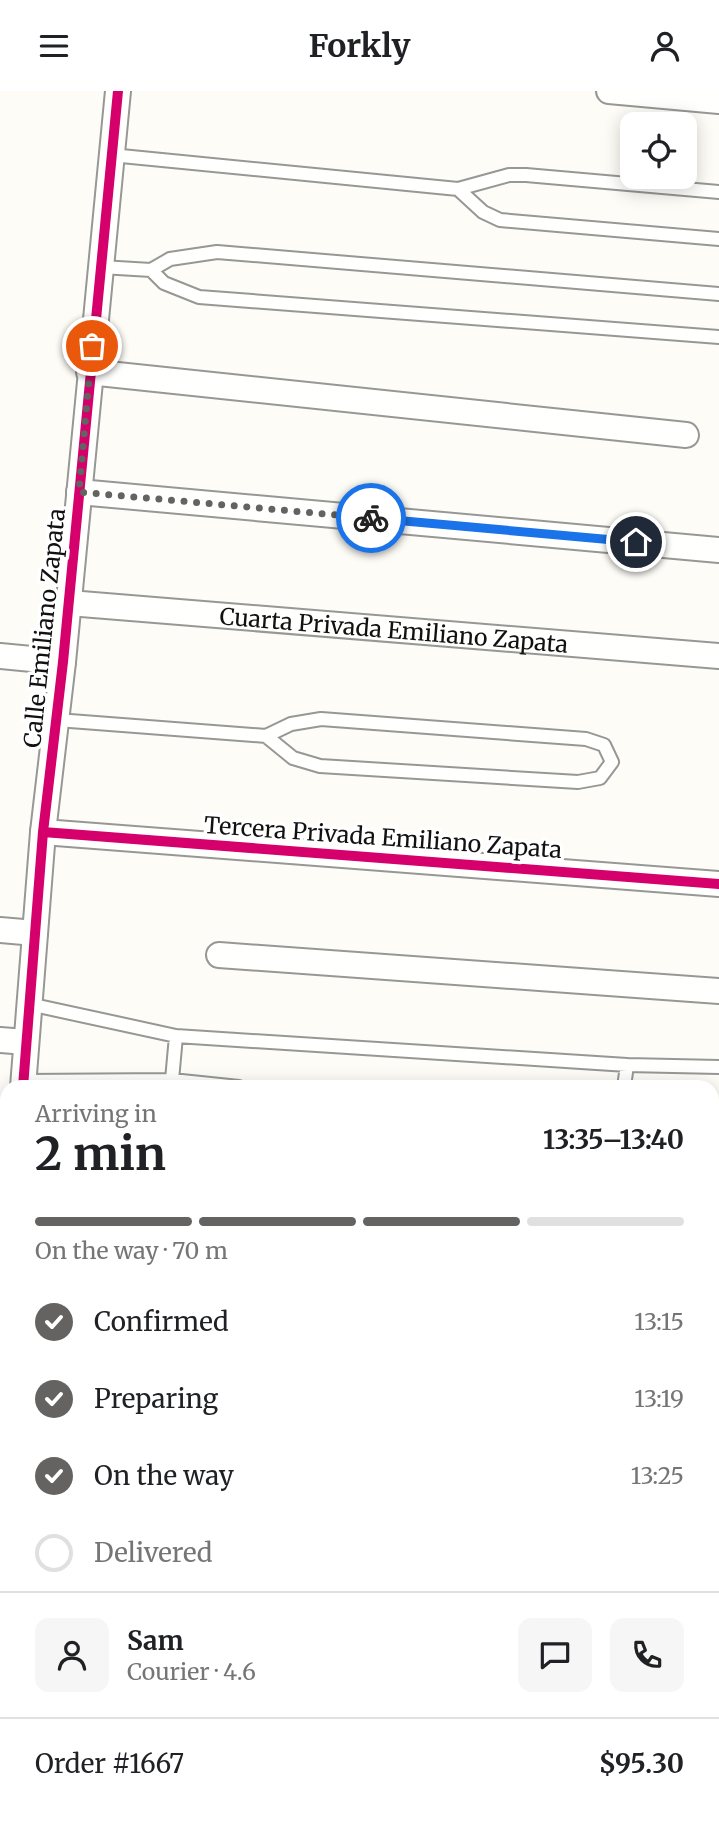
<!DOCTYPE html>
<meta charset="utf-8">
<style>
:root{--surface:#fff;--page:#f6f6f6;--text:#202124;--muted:#757577;--line:#e0e0e0;--accent:#646362}
body{margin:0;font-family:Merriweather,serif;background:var(--page);color:var(--text);height:100vh;display:flex;flex-direction:column;font-size:26px;white-space:nowrap}
*{box-sizing:border-box;margin:0}
p{font-size:23px;color:var(--muted)}
.icon{flex:none;width:38px;height:38px;fill:none;stroke:currentColor;stroke-width:2;stroke-linecap:round;stroke-linejoin:round}
.map{position:relative;flex:1;overflow:hidden}
.details{position:absolute;left:0px;top:989px;width:719px;height:744px;display:flex;flex-direction:column;background:var(--surface);border-radius:21px 21px 0 0;box-shadow:0 4px 18px #0003}
.details>*{flex:none}
.buttons{position:absolute;left:620px;top:21px;display:grid;gap:14px}
.buttons a{display:grid;place-items:center;width:77px;height:77px;border-radius:14px;background:var(--surface);box-shadow:0 4px 18px #0003;font-size:35px}
.pin{position:absolute;display:grid;place-items:center;width:60px;height:60px;color:#fff;margin:-30px;border:4px solid #fff;border-radius:50%;box-shadow:0 2px 7px #0007}
.courier{position:absolute;display:grid;place-items:center;width:70px;height:70px;margin:-35px;border:5px solid #1a73e8;border-radius:50%;background:#fff;color:#222;box-shadow:0 2px 9px #0007}
.head em{font-style:normal;font-weight:700}
.head div{display:flex;flex-direction:column-reverse}
.head{display:flex;align-items:center;justify-content:space-between;height:119px;padding:0 35px}
h1{font-size:46px;font-weight:700;line-height:52px}
.bar{display:grid;grid-template-columns:repeat(4,1fr);gap:10px 7px;align-content:center;height:84px;padding:0 35px}
.bar i{height:9px;border-radius:5px;background:var(--line)}
.bar .on{background:var(--accent)}
.bar p{grid-column:span 4}
.line{display:flex;align-items:center;gap:18px;padding:0 35px;border-top:2px solid var(--line)}
.line div{flex:1}
.round{display:grid;place-items:center;flex:none;width:74px;height:74px;border-radius:14px;background:var(--page)}
ol{padding:0 35px;list-style:none}
li{display:flex;align-items:center;gap:21px;height:77px}
li p{margin-inline-start:auto}
li .icon{padding:7px;border-radius:50%;background:var(--accent);color:#fff;stroke-width:4}
li:last-child{color:var(--muted)}
li i{width:38px;height:38px;border:4px solid var(--line);border-radius:50%}
header{display:flex;justify-content:space-between;align-items:center;height:91px;padding:0 35px;background:var(--surface);font-size:32px;font-weight:700}
.map>svg:first-child{display:block}
</style>
<header><svg class="icon" aria-label="menu" viewBox="0 0 24 24"><path d="M4 6h16M4 12h16M4 18h16"/></svg>Forkly<svg class="icon" aria-label="person" viewBox="0 0 24 24"><circle cx="12" cy="8" r="4"/><path d="M4 21q1-7 8-7t8 7"/></svg></header>
<div class="map">
<svg width="719" height="1731" viewBox="0 0 719 1731">
<rect width="100%" height="100%" fill="#fdfcf7"/>
<g fill="none" stroke-linecap="round" stroke-linejoin="round">
<g stroke="#979795" stroke-width="16">
<path id="service" d="M111,64L458,98L509,84H526L719,101
M458,98L483,121L500,129L719,148
M101,176L151,179L164,192L199,206L719,246
M151,179L170,168L217,161L719,203
M57,629L266,645L293,667L320,675L578,691L600,687L612,671L604,654L586,648L321,628L291,633L266,645
M29,913L176,945L627,974L719,976
M172,989L176,945
M24,990L172,989L239,996
M624,996L627,974"/>
</g>
<g stroke="#979795" stroke-width="28">
<g id="minor">
<path d="M609,0L719,10"/>
<path d="M89,281L686,344"/>
<path d="M79,401L719,459"/>
<path id="s1" d="M69,512L719,565"/>
<path d="M0,565L63,571"/>
<path d="M43,741L719,793"/>
<path d="M0,839L35,842"/>
<path d="M219,864L719,900"/>
<path d="M0,949L26,951"/>
<path d="M23,996L43,741L63,571L118,0"/>
<path d="M0,1056H7"/>
<path d="M712,1112L719,1113"/>
<path d="M0,1243L7,1174"/>
<path d="M712,1287L719,1288"/>
</g>
</g>
<g stroke="#8e8d8b" stroke-width="38">
<path id="secondary" d="M0,1358H7
M0,1399L7,1400
M712,1401H719"/>
</g>
<g stroke="#858482" stroke-width="42">
<path id="trunk" d="M0,1513H7
M712,1555H719
M0,1666H7
M712,1711H719"/>
</g>
<use href="#service" stroke="#fffffe" stroke-width="12"/>
<use href="#minor" stroke="#fffffe" stroke-width="24"/>
<use href="#secondary" stroke="#f6f4eb" stroke-width="35"/>
<use href="#trunk" stroke="#ece5da" stroke-width="38"/>
<g stroke="#d9c6c7" stroke-width="8">
<path id="rail" d="M0,1445L7,1446
M712,1486L719,1487"/>
</g>
<use href="#rail" stroke="#fff" stroke-width="5" stroke-dasharray="16" stroke-linecap="butt"/>
<g stroke="#fff" stroke-width="15">
<path id="cycleway" d="M43,741L719,793
M23,996L43,741L63,571L118,0"/>
</g>
<use href="#cycleway" stroke="#d6006c" stroke-width="10"/>
</g>
<g fill="none" stroke-linecap="round" stroke-linejoin="round">
<path stroke="#646362" stroke-width="7" stroke-dasharray="0 12.6" d="M92,255L79,401L371,427"/>
<path stroke="#1a73e8" stroke-width="9" d="M371,427L636,451"/>
</g>
<g text-anchor="middle" dominant-baseline="central" stroke-width="7" stroke-linejoin="round" paint-order="stroke">
<g font-size="23" fill="#111" stroke="#fff">
<text transform="translate(44 537) rotate(-84)">Calle Emiliano Zapata</text>
<text stroke="none"><textPath href="#s1" startOffset="326">Cuarta Privada Emiliano Zapata</textPath></text>
<text transform="translate(383 746) rotate(4)">Tercera Privada Emiliano Zapata</text>
</g>
</g>
</svg>
<div class="buttons">
<a><svg class="icon" aria-label="locate" viewBox="0 0 24 24"><circle cx="12" cy="12" r="6"/><path d="M12 2v4M12 18v4M2 12h4M18 12h4"/></svg></a>
</div>
<div class="pin" style="left:92px;top:255px;background:#ea580c"><svg class="icon" aria-label="bag" viewBox="0 0 24 24"><path d="M5 8h14l-1 12H6zM9 8a3 3 0 0 1 6 0"/></svg></div>
<div class="pin" style="left:636px;top:451px;background:#1f2937"><svg class="icon" aria-label="home" viewBox="0 0 24 24"><path d="M3 11l9-7 9 7M6 9v11h12V9"/></svg></div>
<div class="courier" style="left:371px;top:427px"><svg class="icon" aria-label="bike" viewBox="0 0 24 24"><circle cx="6" cy="16" r="4"/><circle cx="18" cy="16" r="4"/><path d="M6 16l4-8h5l3 8M10 8l3 8H6M13 5h3"/></svg></div>
<section class="details">
<div class="head"><div><h1>2 min</h1><p>Arriving in</p></div><em>13:35–13:40</em></div>
<div class="bar"><i class="on"></i><i class="on"></i><i class="on"></i><i></i><p>On the way · 70 m</p></div>
<ol>
<li><svg class="icon" aria-label="check" viewBox="0 0 24 24"><path d="M5 12l5 5 9-10"/></svg>Confirmed<p>13:15</p></li>
<li><svg class="icon" aria-label="check" viewBox="0 0 24 24"><path d="M5 12l5 5 9-10"/></svg>Preparing<p>13:19</p></li>
<li><svg class="icon" aria-label="check" viewBox="0 0 24 24"><path d="M5 12l5 5 9-10"/></svg>On the way<p>13:25</p></li>
<li><i></i>Delivered</li>
</ol>
<div class="line" style="height:126px"><a class="round"><svg class="icon" aria-label="person" viewBox="0 0 24 24"><circle cx="12" cy="8" r="4"/><path d="M4 21q1-7 8-7t8 7"/></svg></a><div><b>Sam</b><p>Courier · 4.6</p></div><a class="round"><svg class="icon" aria-label="chat" viewBox="0 0 24 24"><path d="M4 5h16v11H9l-5 4z"/></svg></a><a class="round"><svg class="icon" aria-label="phone" viewBox="0 0 24 24"><path d="M5 4h4l2 5-3 2q2 4 5 5l2-3 5 2v4C11 20 4 13 5 4z"/></svg></a></div>
<div class="line" style="height:91px"><div>Order #1667</div><b>$95.30</b></div>
</section>
</div>
